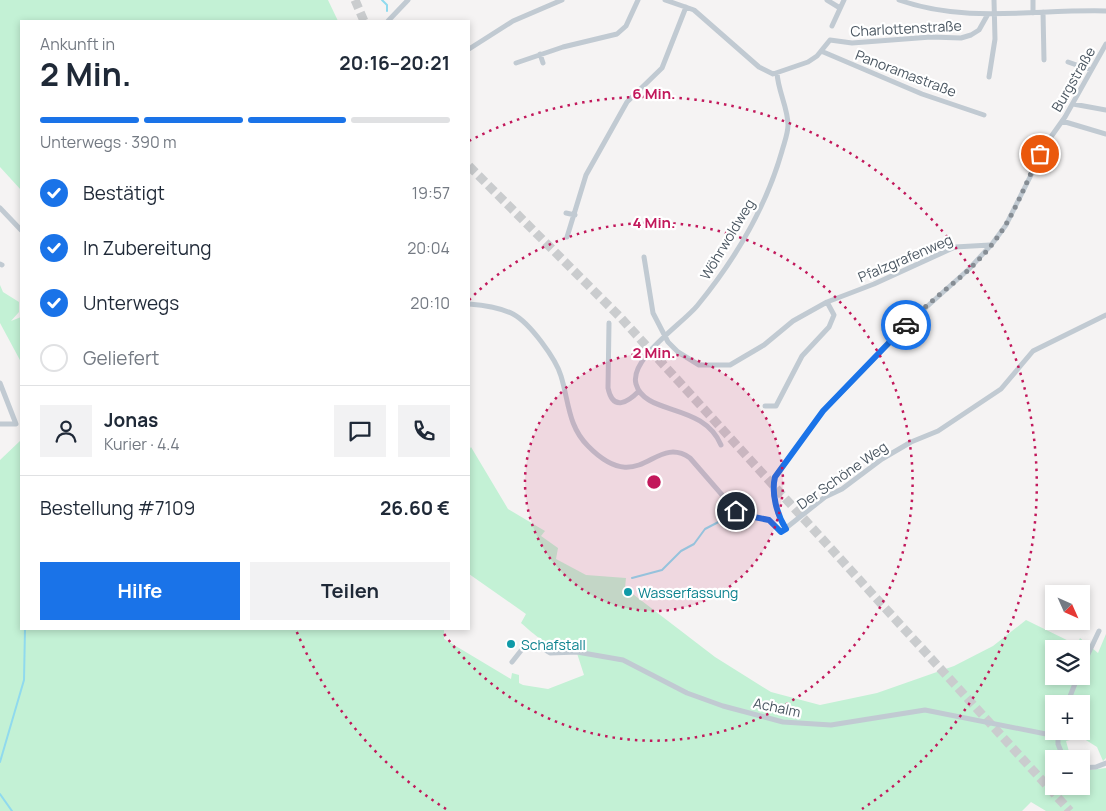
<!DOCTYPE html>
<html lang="de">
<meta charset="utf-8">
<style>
:root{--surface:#fff;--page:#f2f2f3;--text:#1f2937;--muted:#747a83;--line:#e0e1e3;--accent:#1a73e8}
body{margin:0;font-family:Manrope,sans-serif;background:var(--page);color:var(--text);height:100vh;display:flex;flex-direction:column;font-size:19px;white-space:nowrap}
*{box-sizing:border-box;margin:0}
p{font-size:16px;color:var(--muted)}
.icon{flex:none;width:28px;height:28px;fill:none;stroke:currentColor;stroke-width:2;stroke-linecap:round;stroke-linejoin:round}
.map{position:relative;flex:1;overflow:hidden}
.side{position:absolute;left:20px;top:20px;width:450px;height:610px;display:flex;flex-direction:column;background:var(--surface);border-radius:0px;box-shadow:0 2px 8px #0003}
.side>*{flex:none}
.needle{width:32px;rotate:135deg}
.buttons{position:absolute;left:1045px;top:585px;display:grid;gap:10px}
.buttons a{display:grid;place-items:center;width:45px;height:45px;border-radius:0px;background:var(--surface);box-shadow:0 2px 8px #0003;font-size:25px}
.pin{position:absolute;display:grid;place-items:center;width:42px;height:42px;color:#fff;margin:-21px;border:2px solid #fff;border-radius:50%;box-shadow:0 1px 5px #0007}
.courier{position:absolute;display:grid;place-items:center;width:50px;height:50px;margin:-25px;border:4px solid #1a73e8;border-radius:50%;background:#fff;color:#222;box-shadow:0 1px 6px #0007}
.headline em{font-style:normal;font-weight:700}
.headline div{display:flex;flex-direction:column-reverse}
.headline{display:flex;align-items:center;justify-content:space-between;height:85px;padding:0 20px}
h1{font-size:32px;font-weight:700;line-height:38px}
.bar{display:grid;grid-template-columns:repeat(4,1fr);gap:8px 5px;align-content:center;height:60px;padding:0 20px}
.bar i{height:6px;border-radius:4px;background:var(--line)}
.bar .current{background:var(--accent)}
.bar p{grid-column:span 4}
.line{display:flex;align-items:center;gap:12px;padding:0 20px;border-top:1px solid var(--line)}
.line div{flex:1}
.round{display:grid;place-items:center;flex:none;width:52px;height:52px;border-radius:0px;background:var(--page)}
ol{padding:0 20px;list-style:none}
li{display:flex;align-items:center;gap:15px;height:55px}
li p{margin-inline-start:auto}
li .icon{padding:5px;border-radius:50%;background:var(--accent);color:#fff;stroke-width:4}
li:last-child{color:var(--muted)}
li i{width:28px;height:28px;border:2px solid var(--line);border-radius:50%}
.cta{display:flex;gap:10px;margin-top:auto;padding:10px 20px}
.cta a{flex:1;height:58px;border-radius:0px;background:var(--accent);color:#fff;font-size:20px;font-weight:700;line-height:58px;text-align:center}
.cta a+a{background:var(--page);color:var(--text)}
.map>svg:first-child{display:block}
</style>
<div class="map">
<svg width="1106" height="811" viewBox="0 0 1106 811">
<rect width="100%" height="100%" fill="#f5f3f3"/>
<path fill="#c3f1d5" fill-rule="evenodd" d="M0,0H328L338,21H21V190L0,167Z
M0,285L3,292L19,302V312L11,321L21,317V362L0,323Z
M21,440V629H444V639L511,679L512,673L519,675V683L523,685L548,689L584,675L575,647C554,653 536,636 521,623L526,614L469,574V450L471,447L508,509L545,531L541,536L558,548L556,559L586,575L626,578L625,588L715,657L771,692L820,705L877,693L954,666L993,646L1026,620L1077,645L1080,638L1098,653L1106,634V758L1103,761L1097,747L1081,737L1066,741L1071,759H1054V786H1081V771L1106,768V811H1046L1031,802L1022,811H0V460ZM1054,649H1081V676H1054ZM1054,704H1081V731H1054Z"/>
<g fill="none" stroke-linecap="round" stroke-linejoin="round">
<path stroke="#90daee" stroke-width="2" d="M382,0L387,5V11
M632,578L662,570L681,551L694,544L705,529L728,517
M0,762L24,680L25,629
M0,794L12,811"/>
<path stroke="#caccce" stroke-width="9" stroke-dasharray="9 4.5" stroke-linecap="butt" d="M355,0L364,21
M469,166L621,318L1070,811"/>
<path stroke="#c1cad2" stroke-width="5" d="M665,0L694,10L759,67L773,74L808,62L817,56L830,40L852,43L931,37L961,38L971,35L979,30L988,14
M827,0L840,8
M899,0C966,24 1036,9 1106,11
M1043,12L1044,60
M1033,13V0
M388,21L408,0
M832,26L844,0
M469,49L513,21L562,0
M821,51L922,94L984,115
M540,54L543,63
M1068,62L1091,70
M516,63L563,47L617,34L626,26L638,0
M989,77L995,39L994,0
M1073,104L1106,110
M1062,121L1106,134
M0,208L21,230
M566,213L575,215
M567,237L586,175L627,102L662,68L686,7
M644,257L653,313L668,342L678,352L699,365H730L764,345L793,321L827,302L874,284L955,247L990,245
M0,264L2,265
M469,304C482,305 501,308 513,314C530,323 556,359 561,376C569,402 568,426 588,446C640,499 654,433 690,458L736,511L744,515L769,520L781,532L825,497L842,489L882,459L911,442L938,431L1001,389L1033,351L1106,315
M609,323L608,388C613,412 628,402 639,391
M0,383L16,424H0
M765,406H776L802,356L829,327L834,315L827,302
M721,445C703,402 645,416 636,384C629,359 682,324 697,306C734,261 766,207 782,151C784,143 788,134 788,125C788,108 778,91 777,73
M786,529C777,515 771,493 775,477L823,411L913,319L969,269L992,244L1006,225L1048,141L1065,117L1106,44
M512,662L527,643H534L550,653L577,652L623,660L687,693L723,706L783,722L831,725L925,710L1056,736
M1081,669L1099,631
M1067,704L1078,676
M1058,731V744L1064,759
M1081,768L1096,767L1106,763"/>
</g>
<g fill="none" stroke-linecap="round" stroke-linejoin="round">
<path stroke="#868d94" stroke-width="5" stroke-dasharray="0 9" d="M906,325C934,296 969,275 993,243C1014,217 1025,184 1040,154"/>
<path stroke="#1a73e8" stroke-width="6" d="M736,511L744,515L769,520L781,532L786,529C777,515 771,493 775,477L823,411L906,325"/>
</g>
<circle cx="654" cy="482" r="129" fill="#c2185b" fill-opacity=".12"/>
<g fill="none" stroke="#c2185b" stroke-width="2.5" stroke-dasharray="2.5 5">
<circle cx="654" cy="482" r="129"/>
<path d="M469 300A259 259 0 1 1 442 631"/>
<path d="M446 809A388 388 0 0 1 296 630M469 141A388 388 0 0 1 862 809"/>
</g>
<g fill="#0f9aa8" stroke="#fff" stroke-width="2">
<circle cx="628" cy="592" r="5"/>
<circle cx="511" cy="644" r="5"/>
</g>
<g text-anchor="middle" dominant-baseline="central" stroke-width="4.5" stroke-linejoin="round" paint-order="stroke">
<g font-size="14" fill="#4a5661" stroke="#fff">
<text transform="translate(906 28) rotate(-3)">Charlottenstraße</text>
<text transform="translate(906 73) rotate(21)">Panoramastraße</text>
<text transform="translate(1073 79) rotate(-60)">Burgstraße</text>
<text transform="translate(727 239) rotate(-59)">Wöhrwoldweg</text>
<text transform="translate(905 258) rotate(-23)">Pfalzgrafenweg</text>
<text transform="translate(842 475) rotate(-35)">Der Schöne Weg</text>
<text transform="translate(777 707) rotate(12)">Achalm</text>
</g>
<g font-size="14" fill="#0d838f" stroke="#fff" text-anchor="start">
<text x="638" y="592">Wasserfassung</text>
<text x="521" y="644">Schafstall</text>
</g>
</g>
<circle cx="654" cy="482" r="8" fill="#c2185b" stroke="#fff" stroke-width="2.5"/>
<g font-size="15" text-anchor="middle" font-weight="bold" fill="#c2185b" stroke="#fff" stroke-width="4.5" stroke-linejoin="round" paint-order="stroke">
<text x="654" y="99">6 Min.</text>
<text x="654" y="228">4 Min.</text>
<text x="654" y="358">2 Min.</text>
</g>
</svg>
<div class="buttons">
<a><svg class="needle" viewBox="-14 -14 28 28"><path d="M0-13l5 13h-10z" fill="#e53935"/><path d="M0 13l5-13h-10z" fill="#747a83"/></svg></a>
<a><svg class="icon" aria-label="layers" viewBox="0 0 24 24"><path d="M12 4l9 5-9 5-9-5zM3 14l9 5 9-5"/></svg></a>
<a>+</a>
<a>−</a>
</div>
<div class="pin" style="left:1040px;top:154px;background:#ea580c"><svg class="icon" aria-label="bag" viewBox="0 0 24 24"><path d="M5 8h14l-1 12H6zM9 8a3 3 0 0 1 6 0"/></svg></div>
<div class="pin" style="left:736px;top:511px;background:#1f2937"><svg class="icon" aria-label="home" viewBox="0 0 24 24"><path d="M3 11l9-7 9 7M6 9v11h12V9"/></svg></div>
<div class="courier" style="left:906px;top:325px"><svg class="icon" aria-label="car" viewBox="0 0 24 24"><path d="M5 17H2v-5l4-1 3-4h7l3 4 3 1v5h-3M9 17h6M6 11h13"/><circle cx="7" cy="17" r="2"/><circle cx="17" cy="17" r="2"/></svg></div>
<section class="side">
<div class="headline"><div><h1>2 Min.</h1><p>Ankunft in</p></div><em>20:16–20:21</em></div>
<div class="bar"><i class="current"></i><i class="current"></i><i class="current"></i><i></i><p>Unterwegs · 390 m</p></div>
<ol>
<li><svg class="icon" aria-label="check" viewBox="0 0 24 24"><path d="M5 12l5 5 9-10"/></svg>Bestätigt<p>19:57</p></li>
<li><svg class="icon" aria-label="check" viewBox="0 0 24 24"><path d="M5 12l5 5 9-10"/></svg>In Zubereitung<p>20:04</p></li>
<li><svg class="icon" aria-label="check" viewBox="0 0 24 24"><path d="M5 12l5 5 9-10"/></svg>Unterwegs<p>20:10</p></li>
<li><i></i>Geliefert</li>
</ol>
<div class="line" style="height:90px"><a class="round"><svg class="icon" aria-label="person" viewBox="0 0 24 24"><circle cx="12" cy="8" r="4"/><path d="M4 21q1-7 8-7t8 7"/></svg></a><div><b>Jonas</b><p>Kurier · 4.4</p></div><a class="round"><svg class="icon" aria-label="chat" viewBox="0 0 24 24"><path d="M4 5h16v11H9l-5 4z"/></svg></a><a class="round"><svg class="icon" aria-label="phone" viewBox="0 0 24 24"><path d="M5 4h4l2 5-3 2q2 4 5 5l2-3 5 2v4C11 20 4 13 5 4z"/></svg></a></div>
<div class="line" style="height:65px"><div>Bestellung #7109</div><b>26.60 €</b></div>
<div class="cta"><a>Hilfe</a><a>Teilen</a></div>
</section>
</div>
